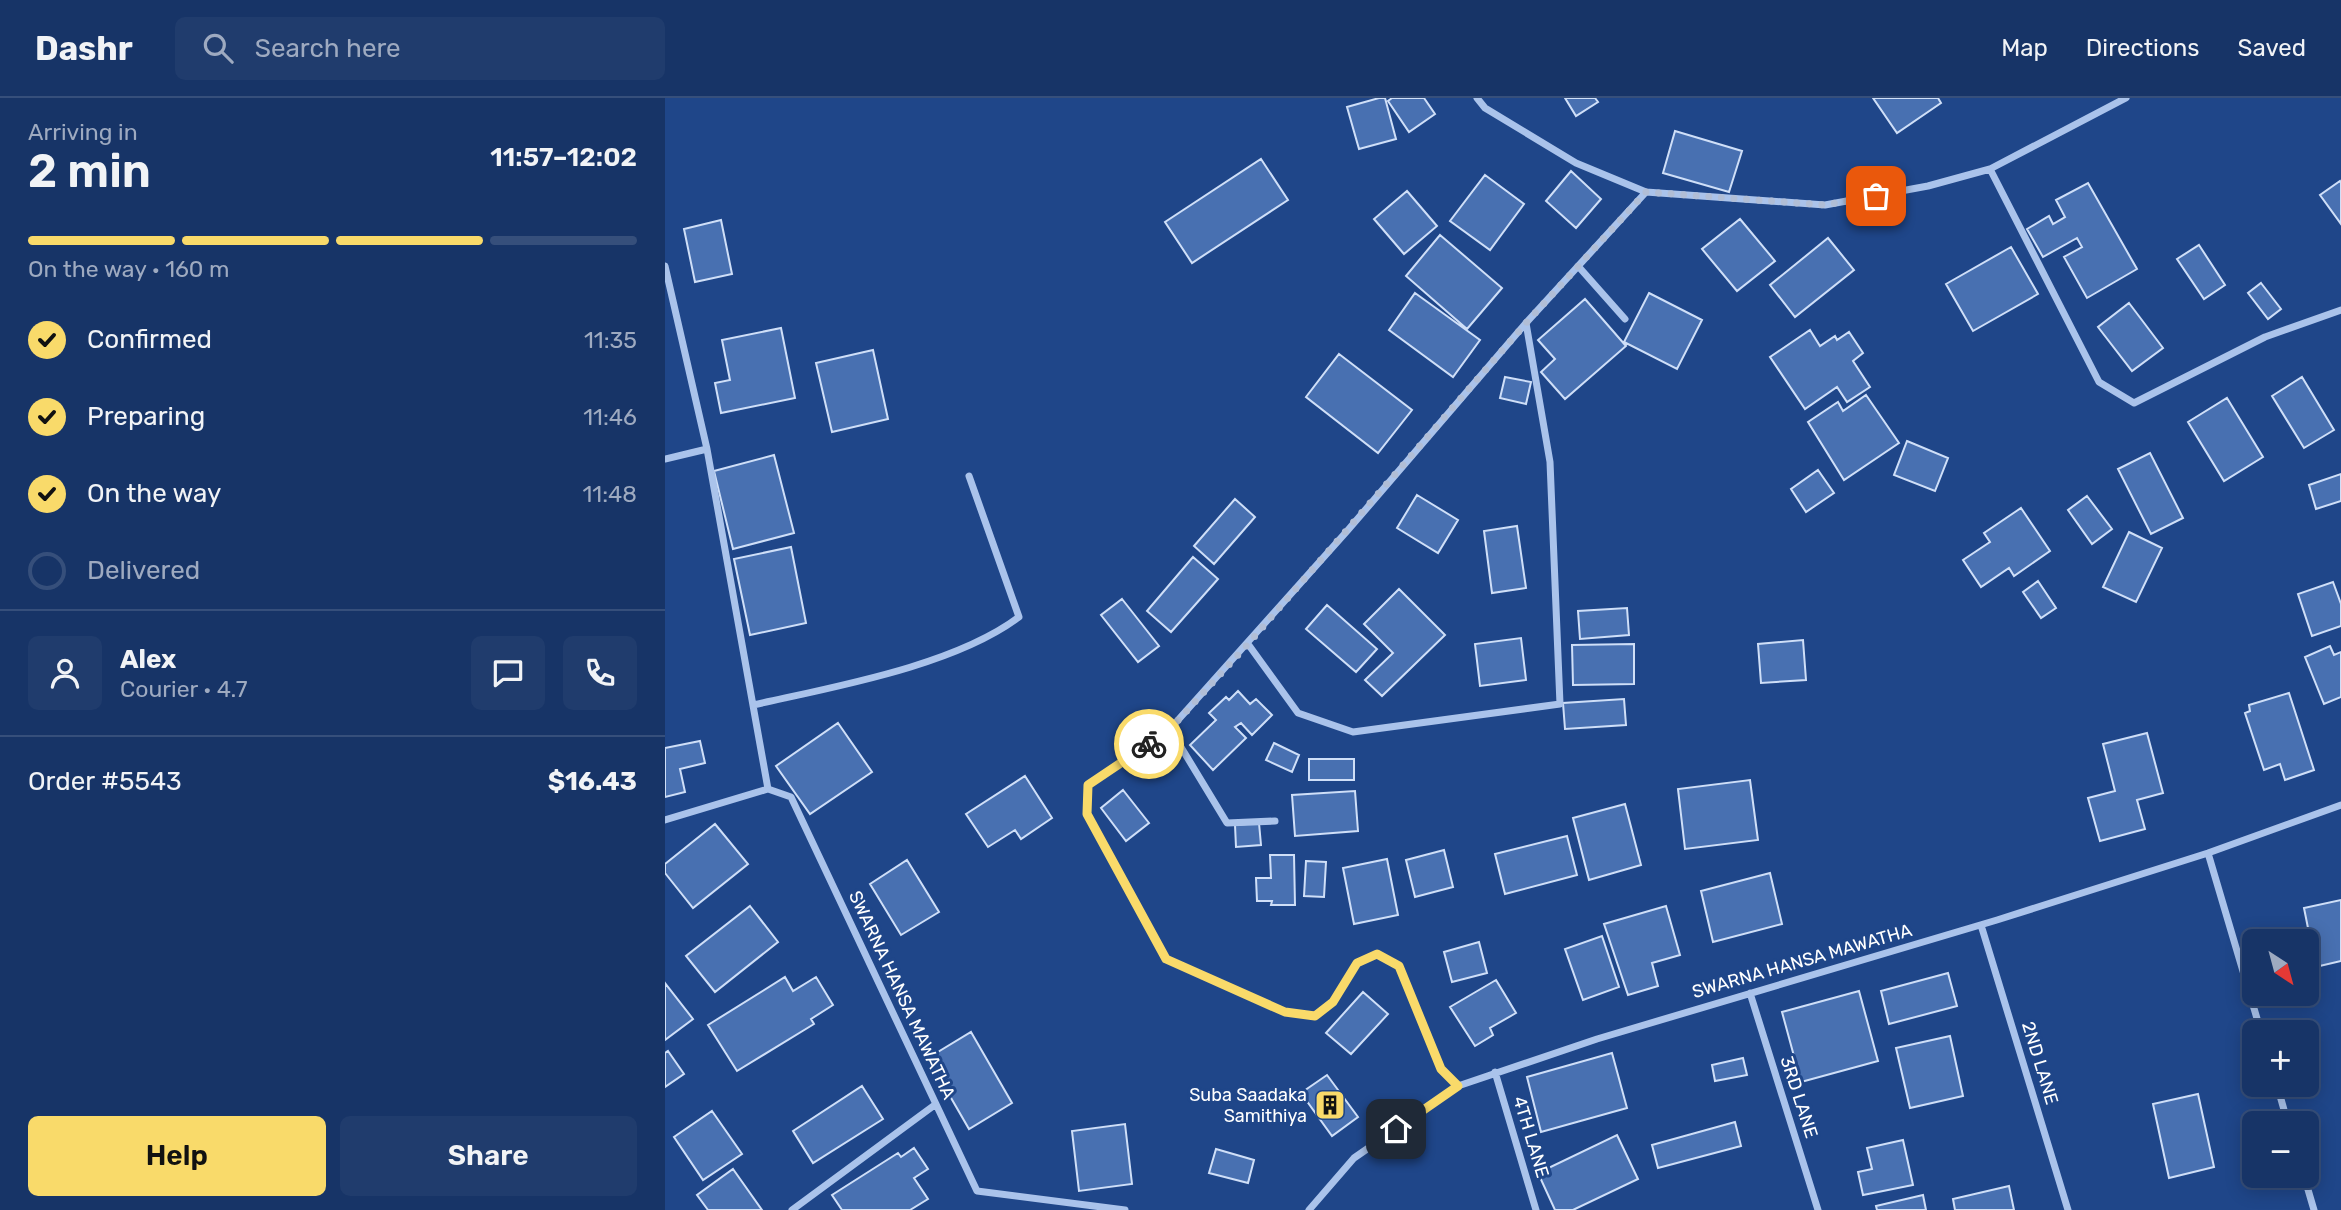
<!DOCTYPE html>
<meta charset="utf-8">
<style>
:root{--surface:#173467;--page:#203c6d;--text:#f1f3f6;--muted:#9eaac0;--line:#364f7b;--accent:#f9da6a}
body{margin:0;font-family:Rubik,sans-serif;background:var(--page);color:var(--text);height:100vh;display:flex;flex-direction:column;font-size:26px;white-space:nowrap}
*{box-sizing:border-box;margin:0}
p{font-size:23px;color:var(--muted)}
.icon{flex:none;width:38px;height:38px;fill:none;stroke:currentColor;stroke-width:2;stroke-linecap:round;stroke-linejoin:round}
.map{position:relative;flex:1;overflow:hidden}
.panel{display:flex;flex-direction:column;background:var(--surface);width:665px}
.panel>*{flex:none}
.needle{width:46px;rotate:144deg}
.fabs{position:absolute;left:1577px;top:831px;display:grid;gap:14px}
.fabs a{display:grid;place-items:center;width:77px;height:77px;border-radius:10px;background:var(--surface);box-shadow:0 4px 18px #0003,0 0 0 2px var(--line);font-size:35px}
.pin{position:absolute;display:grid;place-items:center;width:60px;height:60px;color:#fff;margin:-30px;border-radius:14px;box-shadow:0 4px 10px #0006}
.courier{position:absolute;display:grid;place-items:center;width:70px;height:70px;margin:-35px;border:5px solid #f9da6a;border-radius:50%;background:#fff;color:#222;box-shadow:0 2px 9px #0007}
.overview em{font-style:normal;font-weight:600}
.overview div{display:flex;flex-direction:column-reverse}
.overview{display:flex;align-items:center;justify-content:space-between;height:119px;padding:0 28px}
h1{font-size:46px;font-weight:600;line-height:52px}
.bar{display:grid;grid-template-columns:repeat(4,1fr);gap:10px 7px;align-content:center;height:84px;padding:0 28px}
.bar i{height:9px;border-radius:5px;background:var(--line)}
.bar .selected{background:var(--accent)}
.bar p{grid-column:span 4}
.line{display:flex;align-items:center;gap:18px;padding:0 28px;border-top:2px solid var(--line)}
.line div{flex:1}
.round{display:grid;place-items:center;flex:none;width:74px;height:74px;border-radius:10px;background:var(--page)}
ol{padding:0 28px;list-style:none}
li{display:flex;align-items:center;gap:21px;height:77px}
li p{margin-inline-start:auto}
li .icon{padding:7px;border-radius:50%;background:var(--accent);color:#111;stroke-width:4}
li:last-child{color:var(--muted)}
li i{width:38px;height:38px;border:4px solid var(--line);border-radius:50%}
.cta{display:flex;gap:14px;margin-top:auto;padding:14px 28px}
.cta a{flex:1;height:80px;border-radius:10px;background:var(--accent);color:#111;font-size:28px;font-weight:600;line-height:80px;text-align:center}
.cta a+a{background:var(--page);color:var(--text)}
header{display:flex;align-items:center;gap:42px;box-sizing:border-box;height:98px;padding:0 35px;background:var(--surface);border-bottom:2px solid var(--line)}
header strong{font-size:33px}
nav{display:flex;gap:38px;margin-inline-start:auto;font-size:24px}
.search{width:490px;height:63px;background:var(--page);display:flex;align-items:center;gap:18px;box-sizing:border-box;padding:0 24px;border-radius:10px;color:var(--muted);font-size:26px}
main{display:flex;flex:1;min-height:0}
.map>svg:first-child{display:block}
</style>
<header>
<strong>Dashr</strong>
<div class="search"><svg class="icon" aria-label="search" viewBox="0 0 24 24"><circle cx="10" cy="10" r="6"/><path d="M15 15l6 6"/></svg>Search here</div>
<nav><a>Map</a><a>Directions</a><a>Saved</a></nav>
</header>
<main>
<section class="panel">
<div class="overview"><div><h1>2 min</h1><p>Arriving in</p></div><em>11:57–12:02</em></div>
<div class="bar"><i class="selected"></i><i class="selected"></i><i class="selected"></i><i></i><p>On the way · 160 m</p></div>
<ol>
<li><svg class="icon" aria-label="check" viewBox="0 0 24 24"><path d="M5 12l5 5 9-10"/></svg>Confirmed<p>11:35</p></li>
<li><svg class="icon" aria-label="check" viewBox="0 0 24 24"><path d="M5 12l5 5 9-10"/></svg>Preparing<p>11:46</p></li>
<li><svg class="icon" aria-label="check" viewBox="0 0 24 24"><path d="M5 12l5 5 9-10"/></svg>On the way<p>11:48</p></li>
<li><i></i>Delivered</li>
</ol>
<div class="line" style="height:126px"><a class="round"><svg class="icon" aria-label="person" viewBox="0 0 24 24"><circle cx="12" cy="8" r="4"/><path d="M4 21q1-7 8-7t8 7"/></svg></a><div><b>Alex</b><p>Courier · 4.7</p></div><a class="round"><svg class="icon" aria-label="chat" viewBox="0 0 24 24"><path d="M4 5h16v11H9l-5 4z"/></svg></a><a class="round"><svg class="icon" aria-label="phone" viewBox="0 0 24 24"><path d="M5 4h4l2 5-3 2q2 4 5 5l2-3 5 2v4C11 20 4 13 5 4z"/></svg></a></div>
<div class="line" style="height:91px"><div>Order #5543</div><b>$16.43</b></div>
<div class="cta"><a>Help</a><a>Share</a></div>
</section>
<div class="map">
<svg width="1676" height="1112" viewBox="0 0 1676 1112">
<rect width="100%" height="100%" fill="#1f4689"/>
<path fill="#4870b1" stroke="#cfdff8" stroke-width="2" d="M714,0H720L731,41L694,51L682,9Z
M727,0H759L770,16L744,34L723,3Z
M900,0H930L933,4L911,18Z
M1208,0H1273L1276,5L1232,35Z
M1010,33L1077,53L1064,94L998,75Z
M596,61L623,102L527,165L500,124Z
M906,73L936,101L911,130L881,103Z
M820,77L859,106L825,152L785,123Z
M1675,83L1676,85V126L1655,97Z
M1423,85L1472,171L1422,200L1399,159L1417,149L1412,140L1378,159L1362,131L1384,118L1388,126L1400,119L1391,102Z
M742,93L772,128L739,156L709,121Z
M1075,121L1110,163L1072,193L1037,151Z
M56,122L67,176L30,184L19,131Z
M775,137L837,190L802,231L741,178Z
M1163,140L1189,172L1130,219L1105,187Z
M1534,147L1560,187L1539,201L1512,161Z
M1346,149L1373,196L1308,233L1281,186Z
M1596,185L1616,211L1603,221L1583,195Z
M750,195L815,242L788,279L724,232Z
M984,195L1037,222L1012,271L959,244Z
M920,201L961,248L900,301L876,274L890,261L873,242Z
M1464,205L1498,250L1467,273L1433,229Z
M116,230L130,300L56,315L50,285L65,282L57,242Z
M1145,232L1155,248L1170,238L1172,242L1184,234L1198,255L1188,263L1205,289L1182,304L1172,289L1140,311L1105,259Z
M208,252L223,321L167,334L151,265Z
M674,256L747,312L713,355L641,299Z
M840,279L866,284L861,306L835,300Z
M1637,279L1669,332L1639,350L1607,298Z
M1201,297L1234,345L1179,382L1143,324L1173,304L1178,313Z
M1562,300L1598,359L1559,383L1523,324Z
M1242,343L1283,360L1270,393L1229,377Z
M1485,355L1518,420L1486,436L1453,371Z
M109,357L129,435L68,451L49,373Z
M1153,372L1169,395L1141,414L1126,391Z
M1676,376V403L1651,411L1644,387Z
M752,397L793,422L773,455L732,430Z
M1422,398L1447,431L1427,446L1403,412Z
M570,401L590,419L549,466L529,448Z
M1356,410L1385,453L1349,478L1344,470L1316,489L1298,462L1325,444L1319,435Z
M852,428L861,490L827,495L819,433Z
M1464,434L1497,450L1471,504L1438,489Z
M126,449L141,525L85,537L69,461Z
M528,459L553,481L506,534L482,513Z
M1373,483L1391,510L1376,520L1358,494Z
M1668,484L1676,506V528L1647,538L1633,496Z
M734,491L780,537L717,598L700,582L728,555L699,526Z
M457,501L494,548L473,564L436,517Z
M662,507L712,551L691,574L641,531Z
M962,510L964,537L915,541L913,513Z
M856,540L861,582L815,588L810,546Z
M1138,542L1141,582L1096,585L1093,546Z
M969,546V586L908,587L907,547Z
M1665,548L1669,557L1676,554V599L1659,606L1640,559Z
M573,593L585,606L591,601L607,617L587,637L576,625L570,629L581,640L548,672L525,647L551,622L544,615L561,599L564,602Z
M1624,595L1649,672L1620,682L1615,666L1599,672L1580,615L1585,613L1584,607Z
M959,601L961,627L900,631L898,605Z
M173,625L207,674L145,716L111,668Z
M1482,635L1498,695L1472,702L1480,731L1435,743L1423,700L1450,693L1438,646Z
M35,643L40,665L15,671L20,694L0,699V650Z
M609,645L634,657L627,674L601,662Z
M644,661H689V682H644Z
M360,678L387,720L356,741L350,732L323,749L301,716Z
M1085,682L1093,742L1020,751L1013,691Z
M458,692L484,725L461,743L436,710Z
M690,693L693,733L630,738L627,697Z
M960,706L976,767L924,782L908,720Z
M594,725L596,747L571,749L570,727Z
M50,726L83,766L28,810L0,775V766Z
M902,738L912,777L840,796L830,756Z
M779,752L788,789L750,799L741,762Z
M605,757H629L630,807H606L607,803H592L591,780H606Z
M722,761L733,817L689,826L678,770Z
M242,762L274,814L236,837L205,786Z
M641,763L661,764L659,799L639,798Z
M1105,775L1117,826L1048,844L1036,793Z
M1676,802V863L1642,871V844H1622L1620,835L1643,830L1639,810Z
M85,808L113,844L50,894L21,858Z
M1001,808L1015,857L987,865L993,888L963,897L939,826Z
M937,838L954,889L918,902L900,851Z
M814,844L822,875L787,884L779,854Z
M1283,875L1292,908L1224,926L1216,893Z
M120,879L128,893L151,879L168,907L146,921L149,926L72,973L43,927Z
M831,882L851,915L825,930L828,937L810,948L785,909Z
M0,885L28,921L0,942Z
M1194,893L1213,963L1136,984L1117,914Z
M698,894L723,916L686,956L661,935Z
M306,934L347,1005L304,1031L263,960Z
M1285,938L1298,998L1245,1010L1231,950Z
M3,953L19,976L0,989V955Z
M947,955L962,1010L876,1034L862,979Z
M1078,960L1082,977L1050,983L1047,967Z
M662,977L693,1019L667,1038L636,995Z
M197,988L218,1021L148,1065L128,1033Z
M1533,996L1549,1069L1504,1080L1488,1006Z
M47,1013L77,1056L38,1082L9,1039Z
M1070,1024L1076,1048L993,1070L987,1047Z
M460,1026L467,1086L414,1093L407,1033Z
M952,1037L973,1081L908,1112H890L873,1075Z
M1238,1042L1248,1087L1198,1097L1193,1074L1207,1071L1202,1050Z
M249,1050L263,1071L249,1080L263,1101L245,1112H177L167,1097L233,1055L236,1059Z
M551,1051L589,1062L583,1085L544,1075Z
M68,1071L97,1112H43L32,1097Z
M1344,1088L1349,1112H1290L1288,1101Z
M1258,1097L1261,1112H1212L1211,1108Z"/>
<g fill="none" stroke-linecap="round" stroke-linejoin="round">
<path stroke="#aac3eb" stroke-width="7" d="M812,0L820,10L911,65L981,94L1160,107L1263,88L1325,71L1461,0
M1325,71L1434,284L1469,305L1600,239L1676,212
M0,168L42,351L103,691
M913,168L960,221
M0,361L42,351
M583,546L633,615L688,634L895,606L885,364L861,225
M88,607C168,589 289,568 354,519L304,378
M505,631L562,725L610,723
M0,722L103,691L126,699L312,1093L460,1112
M1543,755L1596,934
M1316,827L1403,1112
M1085,895L1153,1112
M830,974L871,1112
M1612,987L1623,1026
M793,988L776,971L734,868L712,856L692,865L668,904L650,918L620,914L501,861L422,716L423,687L505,631L683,432L861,225L981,94
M1639,1078L1649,1112
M127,1112L271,1006
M644,1112L689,1060L793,988L932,941L1332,822L1543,755L1676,707"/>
</g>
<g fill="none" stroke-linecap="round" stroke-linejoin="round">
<path stroke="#b1bed6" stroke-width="7" stroke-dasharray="0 12.6" d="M484,646L505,631L583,546L861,225L981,94L1160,107L1211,98"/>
<path stroke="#f9da6a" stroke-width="9" d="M484,646L423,687L422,716L501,861L620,914L650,918L668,904L692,865L712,856L734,868L776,971L793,988L731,1031"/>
</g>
<defs>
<g id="building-square" transform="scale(1.575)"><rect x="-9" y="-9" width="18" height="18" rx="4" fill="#f9da6a" stroke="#1f4689"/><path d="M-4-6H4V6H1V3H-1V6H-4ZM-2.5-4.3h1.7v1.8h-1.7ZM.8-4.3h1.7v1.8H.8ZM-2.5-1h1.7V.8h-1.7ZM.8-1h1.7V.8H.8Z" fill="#111"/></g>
</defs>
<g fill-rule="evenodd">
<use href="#building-square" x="665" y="1007"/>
</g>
<g text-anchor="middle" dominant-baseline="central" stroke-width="6" stroke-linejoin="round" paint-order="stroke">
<g font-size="18" fill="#fff" stroke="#1f4689">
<text transform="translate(1137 863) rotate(-16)">SWARNA HANSA MAWATHA</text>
<text transform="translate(237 897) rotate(65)">SWARNA HANSA MAWATHA</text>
<text transform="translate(1375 965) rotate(73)">2ND LANE</text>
<text transform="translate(1134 999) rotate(72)">3RD LANE</text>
<text transform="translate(866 1039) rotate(73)">4TH LANE</text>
</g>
<g font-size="18" fill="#fff" stroke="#1f4689" text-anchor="end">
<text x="642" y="997">Suba Saadaka<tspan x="642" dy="21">Samithiya</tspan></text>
</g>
</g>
</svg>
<div class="fabs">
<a><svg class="needle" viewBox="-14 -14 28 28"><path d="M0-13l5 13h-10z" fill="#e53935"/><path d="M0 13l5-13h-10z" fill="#9eaac0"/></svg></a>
<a>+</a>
<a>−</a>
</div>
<div class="pin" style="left:1211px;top:98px;background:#ea580c"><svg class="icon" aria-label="bag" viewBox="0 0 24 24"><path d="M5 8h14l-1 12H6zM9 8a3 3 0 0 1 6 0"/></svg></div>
<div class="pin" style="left:731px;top:1031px;background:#1f2937"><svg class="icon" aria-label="home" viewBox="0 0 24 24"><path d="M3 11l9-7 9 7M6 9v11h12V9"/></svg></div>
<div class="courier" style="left:484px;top:646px"><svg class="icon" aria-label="bike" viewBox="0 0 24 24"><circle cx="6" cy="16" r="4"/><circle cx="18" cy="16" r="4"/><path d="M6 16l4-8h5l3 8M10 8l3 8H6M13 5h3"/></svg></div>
</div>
</main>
